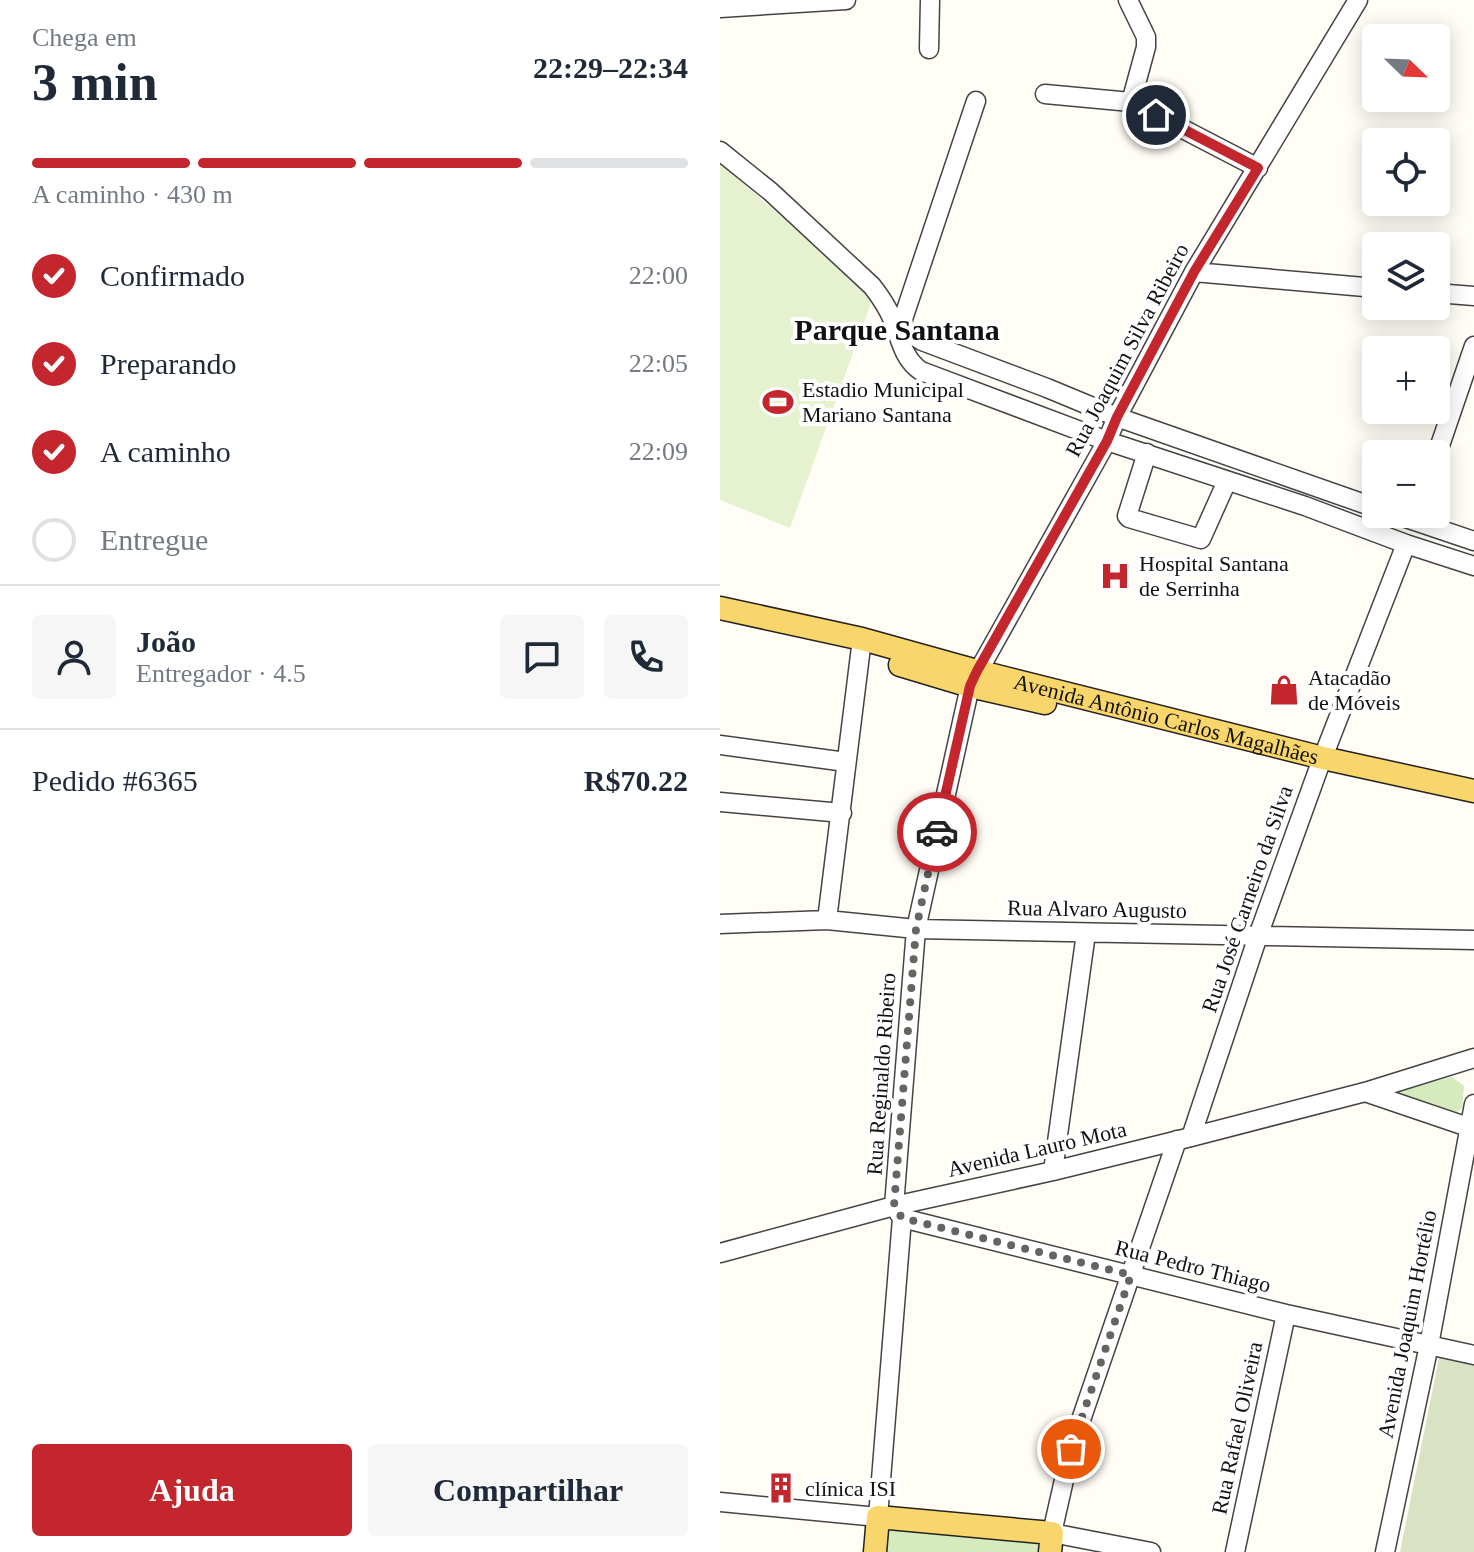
<!DOCTYPE html>
<html lang="pt">
<meta charset="utf-8">
<style>
:root{--surface:#fff;--page:#f6f6f7;--text:#1f2937;--muted:#747a83;--line:#e0e1e3;--accent:#c4262e}
body{margin:0;font-family:"Times New Roman",serif;background:var(--page);color:var(--text);height:100vh;display:flex;flex-direction:column;font-size:30px;white-space:nowrap}
*{box-sizing:border-box;margin:0}
p{font-size:26px;color:var(--muted)}
.icon{flex:none;width:44px;height:44px;fill:none;stroke:currentColor;stroke-width:2;stroke-linecap:round;stroke-linejoin:round}
.map{position:relative;flex:1;overflow:hidden}
.drawer{display:flex;flex-direction:column;background:var(--surface);width:720px}
.drawer>*{flex:none}
.needle{width:52px;rotate:113deg}
.tools{position:absolute;left:642px;top:24px;display:grid;gap:16px}
.tools a{display:grid;place-items:center;width:88px;height:88px;border-radius:8px;background:var(--surface);box-shadow:0 4px 20px #0003;font-size:40px}
.pin{position:absolute;display:grid;place-items:center;width:68px;height:68px;color:#fff;margin:-34px;border:4px solid #fff;border-radius:50%;box-shadow:0 2px 8px #0007}
.courier{position:absolute;display:grid;place-items:center;width:80px;height:80px;margin:-40px;border:6px solid #c4262e;border-radius:50%;background:#fff;color:#222;box-shadow:0 2px 10px #0007}
.summary em{font-style:normal;font-weight:700}
.summary div{display:flex;flex-direction:column-reverse}
.summary{display:flex;align-items:center;justify-content:space-between;height:136px;padding:0 32px}
h1{font-size:52px;font-weight:700;line-height:60px}
.bar{display:grid;grid-template-columns:repeat(4,1fr);gap:12px 8px;align-content:center;height:96px;padding:0 32px}
.bar i{height:10px;border-radius:6px;background:var(--line)}
.bar .selected{background:var(--accent)}
.bar p{grid-column:span 4}
.line{display:flex;align-items:center;gap:20px;padding:0 32px;border-top:2px solid var(--line)}
.line div{flex:1}
.round{display:grid;place-items:center;flex:none;width:84px;height:84px;border-radius:8px;background:var(--page)}
ol{padding:0 32px;list-style:none}
li{display:flex;align-items:center;gap:24px;height:88px}
li p{margin-inline-start:auto}
li .icon{padding:8px;border-radius:50%;background:var(--accent);color:#fff;stroke-width:4}
li:last-child{color:var(--muted)}
li i{width:44px;height:44px;border:4px solid var(--line);border-radius:50%}
.cta{display:flex;gap:16px;margin-top:auto;padding:16px 32px}
.cta a{flex:1;height:92px;border-radius:8px;background:var(--accent);color:#fff;font-size:32px;font-weight:700;line-height:92px;text-align:center}
.cta a+a{background:var(--page);color:var(--text)}
main{display:flex;flex:1;min-height:0}
.map>svg:first-child{display:block}
</style>
<main>
<section class="drawer">
<div class="summary"><div><h1>3 min</h1><p>Chega em</p></div><em>22:29–22:34</em></div>
<div class="bar"><i class="selected"></i><i class="selected"></i><i class="selected"></i><i></i><p>A caminho · 430 m</p></div>
<ol>
<li><svg class="icon" aria-label="check" viewBox="0 0 24 24"><path d="M5 12l5 5 9-10"/></svg>Confirmado<p>22:00</p></li>
<li><svg class="icon" aria-label="check" viewBox="0 0 24 24"><path d="M5 12l5 5 9-10"/></svg>Preparando<p>22:05</p></li>
<li><svg class="icon" aria-label="check" viewBox="0 0 24 24"><path d="M5 12l5 5 9-10"/></svg>A caminho<p>22:09</p></li>
<li><i></i>Entregue</li>
</ol>
<div class="line" style="height:144px"><a class="round"><svg class="icon" aria-label="person" viewBox="0 0 24 24"><circle cx="12" cy="8" r="4"/><path d="M4 21q1-7 8-7t8 7"/></svg></a><div><b>João</b><p>Entregador · 4.5</p></div><a class="round"><svg class="icon" aria-label="chat" viewBox="0 0 24 24"><path d="M4 5h16v11H9l-5 4z"/></svg></a><a class="round"><svg class="icon" aria-label="phone" viewBox="0 0 24 24"><path d="M5 4h4l2 5-3 2q2 4 5 5l2-3 5 2v4C11 20 4 13 5 4z"/></svg></a></div>
<div class="line" style="height:104px"><div>Pedido #6365</div><b>R$70.22</b></div>
<div class="cta"><a>Ajuda</a><a>Compartilhar</a></div>
</section>
<div class="map">
<svg width="754" height="1552" viewBox="0 0 754 1552">
<rect width="100%" height="100%" fill="#fffdf5"/>
<path fill="#d5ebbd" d="M732,1077L744,1086L742,1108L735,1114L667,1092Z
M167,1518L330,1535L328,1552H164Z"/>
<path fill="#d9e3c4" d="M720,1353L754,1362V1552H680Z"/>
<path fill="#e6f2cf" d="M0,164L147,290L151,303L70,528L0,500Z"/>
<g fill="none" stroke-linecap="round" stroke-linejoin="round">
<g stroke="#444" stroke-width="21">
<path id="minor" d="M408,0L426,37V47L411,102L538,168
M0,8L126,0
M209,49L210,0
M325,94L411,102
M0,151L51,192L152,286C160,296 167,307 173,320C180,338 183,359 201,371L387,441L585,506L686,544L754,566
M474,272L656,288
M716,293L754,296
M174,322L202,341L327,388L397,417L656,508
M178,334L256,101
M427,453L407,516L409,518L481,539L507,481
M716,457L754,346
M674,514L754,541
M0,745L126,762
M0,802L122,813
M107,920L142,639
M0,924L107,920L196,929L754,940
M645,1092L754,1129
M471,1137L538,936L598,770L686,544
M333,1171L366,933
M182,1218L566,1314L754,1355
M0,1253L174,1206L333,1171L471,1137L645,1092L754,1058
M0,1502L158,1517L182,1218L174,1206L196,929L250,686L387,441L397,417L474,272L638,0
M431,1552L332,1533L351,1449L457,1140
M515,1552L566,1314
M665,1552L709,1345L754,1104"/>
</g>
<g stroke="#222" stroke-width="25">
<g id="major">
<path id="s1" d="M0,608L142,639L257,671L603,758L754,791"/>
<path d="M180,665L250,686L325,703"/>
<path d="M155,1552L158,1517L332,1533L330,1552"/>
</g>
</g>
<use href="#minor" stroke="#fff" stroke-width="18"/>
<use href="#major" stroke="#f9d66b" stroke-width="22"/>
</g>
<g fill="none" stroke-linecap="round" stroke-linejoin="round">
<path stroke="#646461" stroke-width="8" stroke-dasharray="0 14.4" d="M217,832L196,929L174,1206L182,1218L411,1275L351,1449"/>
<path stroke="#c4262e" stroke-width="10" d="M217,832L250,686L257,671L387,441L397,417L474,272L538,168L436,115"/>
</g>
<defs>
<g id="stadium-bare" transform="scale(2.4)"><path d="M0-5a6.5 5 0 1 0 0 10a6.5 5 0 1 0 0-10ZM-3.5-1.8h7v3.6h-7Z" fill="#c4262e" stroke="#fff" stroke-width="2.5" paint-order="stroke"/></g>
<g id="hospital-bare" transform="scale(2.4)"><path d="M-5-5h3v3.5h4V-5h3V5h-3V1.5h-4V5h-3Z" fill="#c4262e" stroke="#fff" stroke-width="2.5" paint-order="stroke"/></g>
<g id="shop-bare" transform="scale(2.4)"><path d="M-5-2.5h2.3a2.7 3.5 0 0 1 5.4 0H5L5.5 6h-11ZM-1.5-2.5h3a1.5 2.3 0 0 0-3 0Z" fill="#c4262e" stroke="#fff" stroke-width="2.5" paint-order="stroke"/></g>
<g id="building-bare" transform="scale(2.4)"><path d="M-4-6H4V6H1V3H-1V6H-4ZM-2.5-4.3h1.7v1.8h-1.7ZM.8-4.3h1.7v1.8H.8ZM-2.5-1h1.7V.8h-1.7ZM.8-1h1.7V.8H.8Z" fill="#c4262e" stroke="#fff" stroke-width="2.5" paint-order="stroke"/></g>
</defs>
<g fill-rule="evenodd">
<use href="#stadium-bare" x="58" y="402"/>
<use href="#hospital-bare" x="395" y="576"/>
<use href="#shop-bare" x="564" y="690"/>
<use href="#building-bare" x="61" y="1488"/>
</g>
<g text-anchor="middle" dominant-baseline="central" stroke-width="8" stroke-linejoin="round" paint-order="stroke">
<g font-size="22" fill="#111" stroke="#fff">
<text transform="translate(407 350) rotate(-62)">Rua Joaquim Silva Ribeiro</text>
<text stroke="none"><textPath href="#s1" startOffset="460">Avenida Antônio Carlos Magalhães</textPath></text>
<text transform="translate(527 899) rotate(-71)">Rua José Carneiro da Silva</text>
<text transform="translate(377 909) rotate(1)">Rua Alvaro Augusto</text>
<text transform="translate(161 1074) rotate(-86)">Rua Reginaldo Ribeiro</text>
<text transform="translate(317 1149) rotate(-13)">Avenida Lauro Mota</text>
<text transform="translate(473 1266) rotate(14)">Rua Pedro Thiago</text>
<text transform="translate(687 1324) rotate(-79)">Avenida Joaquim Hortélio</text>
<text transform="translate(517 1428) rotate(-78)">Rua Rafael Oliveira</text>
</g>
<g font-size="22" fill="#111" stroke="#fff" text-anchor="start">
<text x="82" y="389">Estadio Municipal<tspan x="82" dy="25">Mariano Santana</tspan></text>
<text x="419" y="563">Hospital Santana<tspan x="419" dy="25">de Serrinha</tspan></text>
<text x="588" y="677">Atacadão<tspan x="588" dy="25">de Móveis</tspan></text>
<text x="85" y="1488">clínica ISI</text>
</g>
<g font-size="30" font-weight="bold" fill="#111" stroke="#fff">
<text x="177" y="329">Parque Santana</text>
</g>
</g>
</svg>
<div class="tools">
<a><svg class="needle" viewBox="-14 -14 28 28"><path d="M0-13l5 13h-10z" fill="#e53935"/><path d="M0 13l5-13h-10z" fill="#747a83"/></svg></a>
<a><svg class="icon" aria-label="locate" viewBox="0 0 24 24"><circle cx="12" cy="12" r="6"/><path d="M12 2v4M12 18v4M2 12h4M18 12h4"/></svg></a>
<a><svg class="icon" aria-label="layers" viewBox="0 0 24 24"><path d="M12 4l9 5-9 5-9-5zM3 14l9 5 9-5"/></svg></a>
<a>+</a>
<a>−</a>
</div>
<div class="pin" style="left:351px;top:1449px;background:#ea580c"><svg class="icon" aria-label="bag" viewBox="0 0 24 24"><path d="M5 8h14l-1 12H6zM9 8a3 3 0 0 1 6 0"/></svg></div>
<div class="pin" style="left:436px;top:115px;background:#1f2937"><svg class="icon" aria-label="home" viewBox="0 0 24 24"><path d="M3 11l9-7 9 7M6 9v11h12V9"/></svg></div>
<div class="courier" style="left:217px;top:832px"><svg class="icon" aria-label="car" viewBox="0 0 24 24"><path d="M5 17H2v-5l4-1 3-4h7l3 4 3 1v5h-3M9 17h6M6 11h13"/><circle cx="7" cy="17" r="2"/><circle cx="17" cy="17" r="2"/></svg></div>
</div>
</main>
